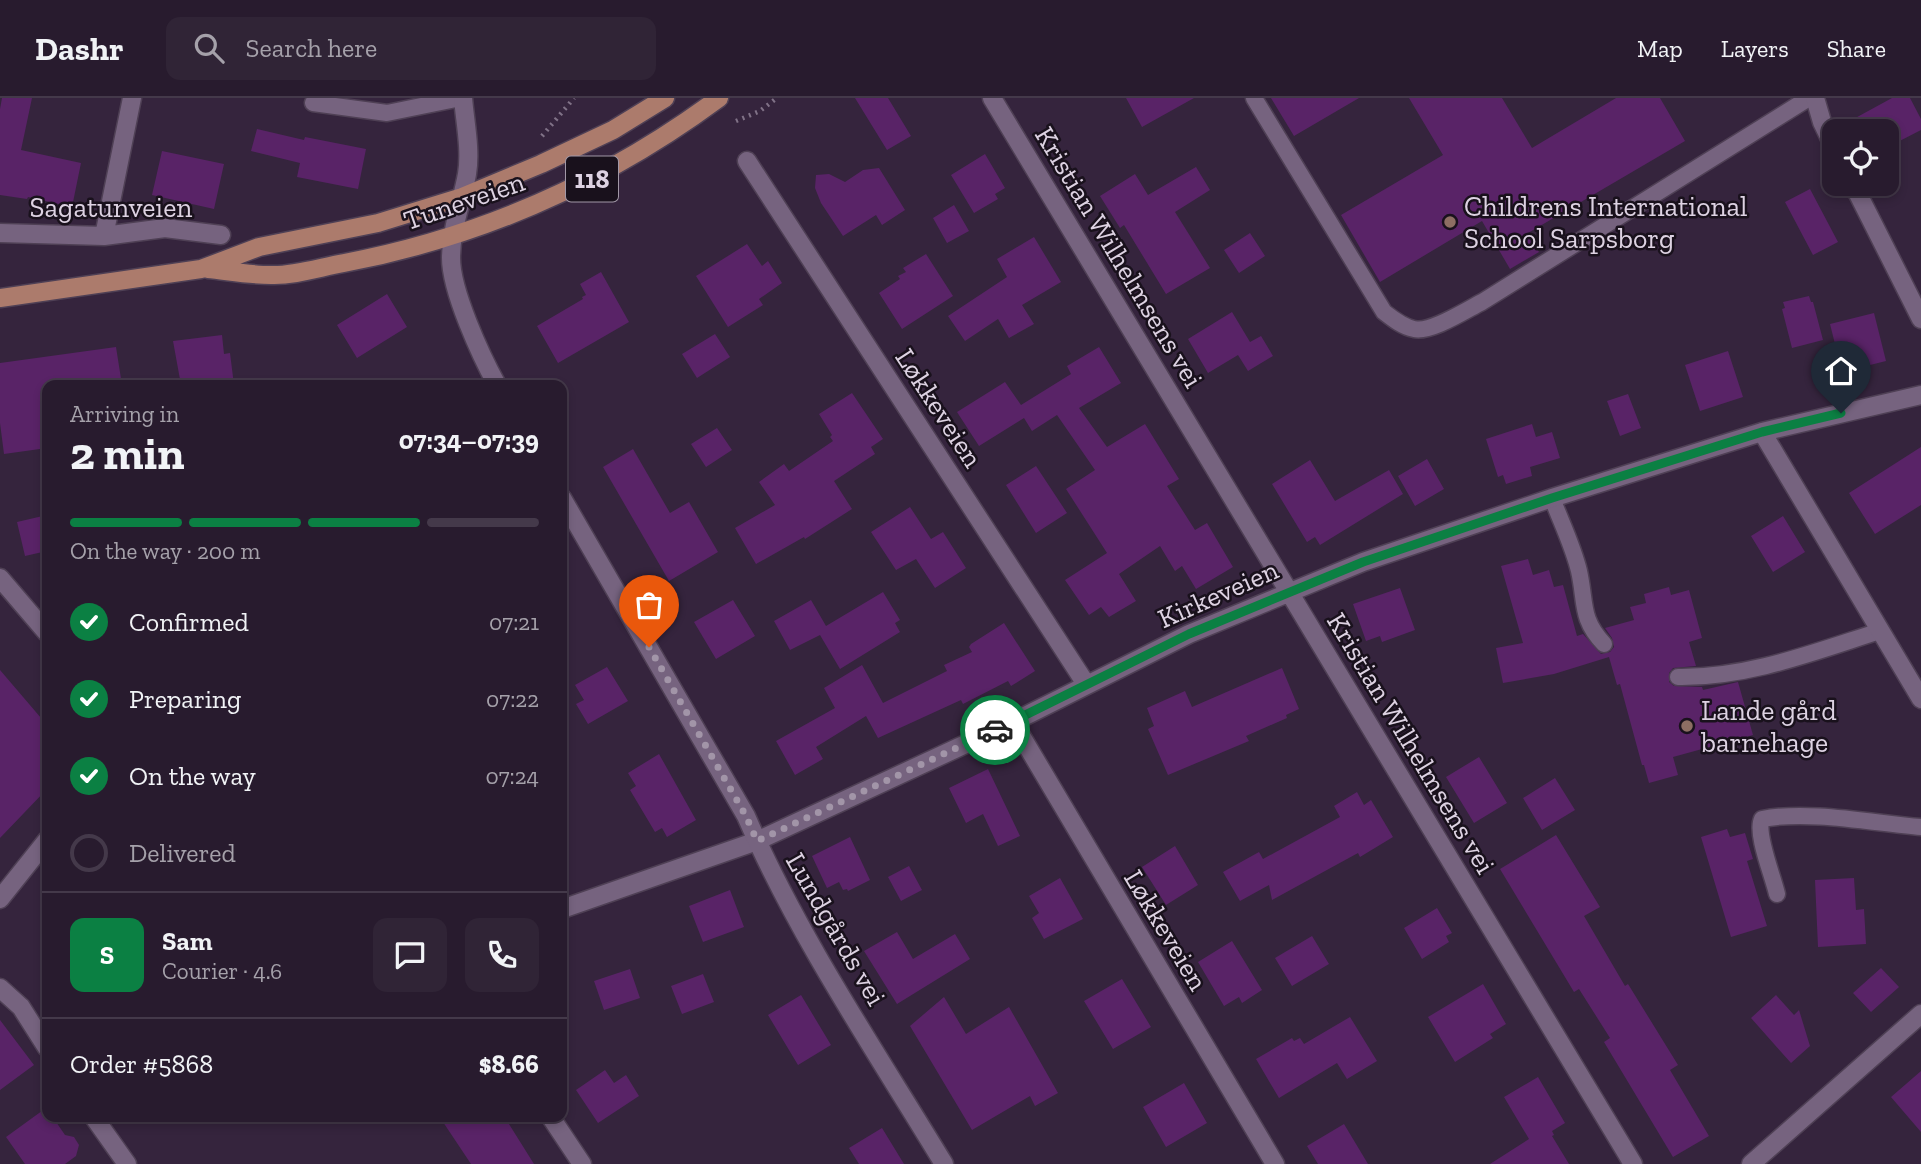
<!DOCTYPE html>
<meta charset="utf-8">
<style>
:root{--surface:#281b2e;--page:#302436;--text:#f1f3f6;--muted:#a5a1aa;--line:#44394a;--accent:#0b8043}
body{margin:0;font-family:"Zilla Slab",serif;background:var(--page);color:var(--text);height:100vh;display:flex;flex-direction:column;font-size:26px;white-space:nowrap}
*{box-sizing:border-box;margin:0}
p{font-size:23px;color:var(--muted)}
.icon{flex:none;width:38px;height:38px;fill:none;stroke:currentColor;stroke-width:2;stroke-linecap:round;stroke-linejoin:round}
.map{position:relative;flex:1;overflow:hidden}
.sheet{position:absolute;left:42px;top:282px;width:525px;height:742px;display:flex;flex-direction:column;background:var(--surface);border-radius:14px;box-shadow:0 4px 10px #0003,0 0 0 2px var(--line)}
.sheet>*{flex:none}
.buttons{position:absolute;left:1822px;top:21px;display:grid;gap:14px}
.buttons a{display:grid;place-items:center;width:77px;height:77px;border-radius:14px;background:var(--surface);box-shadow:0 4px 10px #0003,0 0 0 2px var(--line);font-size:35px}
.pin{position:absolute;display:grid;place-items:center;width:60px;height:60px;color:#fff;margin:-72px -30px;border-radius:50% 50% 50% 0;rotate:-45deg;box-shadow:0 0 7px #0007}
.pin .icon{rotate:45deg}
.courier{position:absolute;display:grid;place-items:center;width:70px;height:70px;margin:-35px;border:5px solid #0b8043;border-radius:50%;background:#fff;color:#222;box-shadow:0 2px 9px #0007}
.headline em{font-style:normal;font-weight:700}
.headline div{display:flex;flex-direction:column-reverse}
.headline{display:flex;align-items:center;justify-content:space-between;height:119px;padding:0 28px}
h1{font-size:46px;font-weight:700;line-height:52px}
.bar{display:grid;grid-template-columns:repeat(4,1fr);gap:10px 7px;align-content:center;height:84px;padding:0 28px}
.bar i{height:9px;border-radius:5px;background:var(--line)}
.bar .active{background:var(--accent)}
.bar p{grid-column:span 4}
.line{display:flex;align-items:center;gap:18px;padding:0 28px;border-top:2px solid var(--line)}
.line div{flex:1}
.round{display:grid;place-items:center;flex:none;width:74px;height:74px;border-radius:14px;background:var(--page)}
ol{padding:0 28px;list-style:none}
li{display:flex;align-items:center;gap:21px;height:77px}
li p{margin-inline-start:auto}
li .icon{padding:7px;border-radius:50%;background:var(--accent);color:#fff;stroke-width:4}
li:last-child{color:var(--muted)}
li i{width:38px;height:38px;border:4px solid var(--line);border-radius:50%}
header{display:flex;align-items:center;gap:42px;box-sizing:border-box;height:98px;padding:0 35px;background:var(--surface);border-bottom:2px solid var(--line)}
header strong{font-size:33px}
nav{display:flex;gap:38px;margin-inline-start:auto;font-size:24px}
.search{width:490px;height:63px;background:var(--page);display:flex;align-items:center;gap:18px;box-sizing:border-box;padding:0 24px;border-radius:14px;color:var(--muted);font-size:26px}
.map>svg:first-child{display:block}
</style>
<header>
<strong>Dashr</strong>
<div class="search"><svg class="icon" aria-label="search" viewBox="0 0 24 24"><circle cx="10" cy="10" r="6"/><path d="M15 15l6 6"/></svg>Search here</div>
<nav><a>Map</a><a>Layers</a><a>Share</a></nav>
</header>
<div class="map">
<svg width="1921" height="1066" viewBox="0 0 1921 1066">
<rect width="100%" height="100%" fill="#35243d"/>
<path fill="#592367" d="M2,0H32L21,52L81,65L72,109L28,99L27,101L0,97V11Z
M855,0H888L911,38L887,52Z
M1126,0H1194L1142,29Z
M1271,0H1359L1294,38Z
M1409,0H1502L1532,50L1616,0H1660L1685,43L1528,135L1539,154L1510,171L1482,123L1380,184L1341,117L1443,57Z
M1892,0H1910L1921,21V32L1886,50V33H1839L1837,30Z
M257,31L304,42L305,39L366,51L358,91L297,79L300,65L251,53Z
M162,53L224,66L214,111L152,97Z
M985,56L1005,90L995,96L998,101L974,115L951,77Z
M1196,69L1210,92L1175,114L1210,170L1166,196L1124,127L1120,130L1100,98L1135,76L1148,97Z
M879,70L905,112L882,127L876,117L843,138L821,105L815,90L816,77L829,76L845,84L863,72Z
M1810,91L1838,144L1813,157L1785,104Z
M954,107L969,133L947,145L933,120Z
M1250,135L1265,158L1239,175L1224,152Z
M1034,139L1061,184L1022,207L1034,226L1009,240L998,221L965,243L948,218L1007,179L997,161Z
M747,146L762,168L768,163L782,185L759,201L763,207L728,229L696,178Z
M926,156L953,198L902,231L879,195L900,181L898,178L906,174L903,170Z
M601,174L629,224L558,265L537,228L583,201L582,199L586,197L580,186Z
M387,196L407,229L357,260L337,227Z
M1809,198L1811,204H1813L1823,242L1792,250L1782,211L1785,210L1783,204Z
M1232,214L1250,244L1261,238L1273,258L1248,273L1238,257L1208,275L1188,241Z
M1874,215L1886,263L1842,274L1830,226Z
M715,236L730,259L697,280L682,256Z
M222,237L224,256L230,255L234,287H181L173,243Z
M116,249L122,287H47V350L4,356L0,325V265Z
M1099,249L1121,285L1079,310L1107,349L1145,326L1179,381L1167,388L1195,432L1207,425L1233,469L1196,491L1182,468L1175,473L1160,448L1119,476L1136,503L1109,519L1101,509L1089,517L1065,482L1107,455L1066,391L1095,372L1057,317L1032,333L1024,320L979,348L957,314L1005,284L1021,307L1071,276L1067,268Z
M1728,253L1743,299L1700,313L1685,267Z
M852,295L883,341L871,349L875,356L834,383L852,411L805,441L804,439L756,466L735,430L775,407L759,384L784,366L789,373L833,343L830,339L832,337L819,316Z
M1628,296L1641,330L1620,338L1607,303Z
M1532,326L1536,339L1552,334L1560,360L1530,369L1532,378L1506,386L1503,377L1498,379L1486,341Z
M717,330L732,352L706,369L691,346Z
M1921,349V407L1875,436L1849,395Z
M633,351L670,415L689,404L718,454L669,483L603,369Z
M1427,361L1444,391L1415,408L1398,378Z
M1310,362L1335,403L1389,372L1403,396L1320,447L1315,439L1307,444L1272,386Z
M1036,368L1067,415L1036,435L1006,387Z
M910,409L931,441L943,434L966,470L935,490L916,461L896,472L871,434Z
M47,417V453L25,458L17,424Z
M1783,418L1805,454L1773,474L1751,438Z
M1528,461L1533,477L1549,472L1554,489L1563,487L1577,538L1583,536L1601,556L1610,554L1614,549L1612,540L1605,530L1634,522L1630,509L1646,505L1644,496L1669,489L1671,497L1689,492L1702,540L1689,544L1696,568L1673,570L1669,575V584L1674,588L1702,589L1703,592L1738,584L1753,637L1673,659L1678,677L1649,685L1644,667H1642L1620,586L1617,587L1609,559L1554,576L1503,585L1496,550L1523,545L1501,468Z
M1400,490L1415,532L1382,544L1380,538L1366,543L1353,506Z
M883,494L900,522L895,525L900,534L840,571L820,537L790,552L774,523L811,502L826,528Z
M733,502L755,538L716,561L694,524Z
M1004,525L1035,573L1011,588L1008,583L963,606L961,602L878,640L866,618L816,649L823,661L795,677L776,643L835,610L824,590L862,567L883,605L947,573L944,567L972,554L969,549L971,546Z
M607,569L628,603L588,626L576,606L584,602L575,587Z
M1282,570L1299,611L1286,617L1287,620L1246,638L1249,643L1168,677L1148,631L1154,628L1147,610L1185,593L1192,609Z
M0,572L47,627V691L0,740Z
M659,656L696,722L667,739L662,730L655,734L630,692L636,688L628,675Z
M1479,659L1507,705L1474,725L1446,679Z
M988,671L1020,738L998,748L983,716L966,725L949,690Z
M1555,680L1575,712L1542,732L1523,700Z
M1357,694L1364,707L1371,702L1393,739L1360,759L1358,755L1272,802L1269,787L1240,803L1223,774L1259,754L1263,761L1340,719L1334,708Z
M1727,731L1730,739L1745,735L1753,761L1747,763L1767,828L1731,839L1701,739Z
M1556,737L1600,809L1584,818L1625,888L1628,886L1678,967L1670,972L1709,1038L1673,1059L1604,944L1610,940L1579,891L1574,894L1500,771Z
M850,739L870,782L848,793L847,791L843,792L839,784L827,790L812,758Z
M1175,748L1198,787L1166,807L1142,769Z
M909,768L922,792L901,803L888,779Z
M1060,780L1083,821L1044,841L1032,820L1039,815L1029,798Z
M1854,780L1856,812L1864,811L1866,846L1818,849L1815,782Z
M730,792L744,829L703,844L689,808Z
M1437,810L1452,835L1446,838L1449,844L1422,861L1404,830Z
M897,834L913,861L955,836L970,861L897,906L864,853Z
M1312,838L1329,866L1292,888L1275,860Z
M1232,843L1262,892L1242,905L1239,899L1224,908L1198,864Z
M1881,870L1899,889L1871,914L1853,895Z
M630,871L640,900L604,912L594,883Z
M703,876L714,904L682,916L671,888Z
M1122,881L1151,929L1113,951L1084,903Z
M1483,886L1506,926L1490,936L1493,940L1455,964L1428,919Z
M801,897L831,947L798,967L768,917Z
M1776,897L1794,917L1799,912L1810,948L1791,965L1751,920Z
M944,899L966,936L1009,909L1058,995L1035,1008L1030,998L972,1032L910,928Z
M1350,919L1377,963L1347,981L1337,965L1279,1000L1256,961L1292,940L1294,943L1300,940L1304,946Z
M0,922L34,967L0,992Z
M605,972L614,985L626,977L639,998L598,1025L576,992Z
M1921,973V1034L1891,999Z
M1538,979L1565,1025L1552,1033L1554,1037L1552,1038L1569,1066H1490L1529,1041L1504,999Z
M1184,985L1207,1025L1166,1049L1143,1009Z
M46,1010L47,1018H52L65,1037L74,1039L79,1047L76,1058L65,1066H25L6,1039Z
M439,1018H504L534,1066H471Z
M1344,1026L1368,1066H1318L1307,1048Z
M882,1030L904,1066H859L849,1050Z"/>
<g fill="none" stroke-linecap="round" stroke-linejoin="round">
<g stroke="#4f4055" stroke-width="19">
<path id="service" d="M1254,0L1384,214C1393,221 1403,229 1414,231C1431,235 1466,212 1482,204L1809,0
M313,5L387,15L461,0
M1552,400C1561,424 1573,448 1579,473C1586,504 1580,521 1604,546
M1678,579C1748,580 1814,554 1880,533
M1777,796C1773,778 1755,735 1762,721C1809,712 1873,725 1921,729"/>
</g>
<g stroke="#4f4055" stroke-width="21">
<path id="minor" d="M992,0L1633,1066
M1815,0L1822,24L1834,49
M747,63L1086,586
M1853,86L1921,221
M0,135L104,138L165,130L221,137
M104,138L132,0
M1762,334L1921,601
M0,480L47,535
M1013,624L1275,1066
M0,801L47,742
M562,811L757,743L1013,624L1189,536L1363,464L1552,400L1762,334L1921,297
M0,890L21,909L47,950
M93,1018L127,1066
M550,1018L582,1066
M1751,1066L1921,916"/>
</g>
<g stroke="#4f4055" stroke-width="21">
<path id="tertiary" d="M463,0C465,24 471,52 467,76C462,104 451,131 451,160C451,193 481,258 497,287
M562,400L746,718C799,840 875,952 944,1066"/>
</g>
<g stroke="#4f4055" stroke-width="21">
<path id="primary" d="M208,171C228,173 250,177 271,177C294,178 321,169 344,165C481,139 607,83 719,0
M0,200L201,171L259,149L378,125L462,99L541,66L613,32L665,0"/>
</g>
<path stroke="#807287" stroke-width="4.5" stroke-dasharray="2 5" stroke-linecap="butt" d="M736,23L760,13L777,0
M542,38L574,0"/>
<use href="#service" stroke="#76637f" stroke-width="16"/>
<use href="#minor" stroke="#76637f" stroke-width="18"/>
<use href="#tertiary" stroke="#76637f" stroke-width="18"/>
<use href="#primary" stroke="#ac7b6c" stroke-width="18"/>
</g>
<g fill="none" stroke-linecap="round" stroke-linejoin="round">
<path stroke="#a295a8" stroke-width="7" stroke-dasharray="0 12.6" d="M649,549L746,718L757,743L995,632"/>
<path stroke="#0b8043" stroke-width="9" d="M995,632L1189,536L1363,464L1552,400L1762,334L1841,315"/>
</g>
<g fill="#8d6e63" stroke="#19111c" stroke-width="2.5">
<circle cx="1450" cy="124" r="7"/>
<circle cx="1687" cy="628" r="7"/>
</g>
<g text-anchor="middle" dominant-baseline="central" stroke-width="5" stroke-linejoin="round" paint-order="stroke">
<rect fill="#19111c" stroke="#a298a7" stroke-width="2" x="566" y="58.5" width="52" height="45" rx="5"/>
<g font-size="26" font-weight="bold" fill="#ddd2e2">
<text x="592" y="81">118</text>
</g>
<g font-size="28" fill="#ddd2e2" stroke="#19111c">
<text transform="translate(464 103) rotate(-19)">Tuneveien</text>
<text x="111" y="109">Sagatunveien</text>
<text transform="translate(1119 159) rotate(59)">Kristian Wilhelmsens vei</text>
<text transform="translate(939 310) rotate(57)">Løkkeveien</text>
<text transform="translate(1218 496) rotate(-24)">Kirkeveien</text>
<text transform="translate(1411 645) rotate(59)">Kristian Wilhelmsens vei</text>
<text transform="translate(836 831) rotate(60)">Lundgårds vei</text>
<text transform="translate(1166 832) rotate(59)">Løkkeveien</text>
</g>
<g font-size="28" fill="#ddd2e2" stroke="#19111c" text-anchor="start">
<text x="1464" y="108">Childrens International<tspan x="1464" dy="32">School Sarpsborg</tspan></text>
<text x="1701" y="612">Lande gård<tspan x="1701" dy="32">barnehage</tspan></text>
</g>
</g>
</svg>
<div class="buttons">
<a><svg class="icon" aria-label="locate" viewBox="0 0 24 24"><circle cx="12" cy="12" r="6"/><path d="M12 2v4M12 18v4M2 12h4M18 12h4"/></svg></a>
</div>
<div class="pin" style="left:649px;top:549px;background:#ea580c"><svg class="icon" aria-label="bag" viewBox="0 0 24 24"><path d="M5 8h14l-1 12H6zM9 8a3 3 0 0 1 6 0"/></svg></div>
<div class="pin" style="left:1841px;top:315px;background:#1f2937"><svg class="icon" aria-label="home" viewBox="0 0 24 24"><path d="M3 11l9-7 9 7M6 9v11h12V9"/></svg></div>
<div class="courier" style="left:995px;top:632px"><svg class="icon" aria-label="car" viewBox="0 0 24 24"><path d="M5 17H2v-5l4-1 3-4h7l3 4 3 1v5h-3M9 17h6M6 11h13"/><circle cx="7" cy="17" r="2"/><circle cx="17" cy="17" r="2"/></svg></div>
<section class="sheet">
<div class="headline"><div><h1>2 min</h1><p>Arriving in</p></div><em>07:34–07:39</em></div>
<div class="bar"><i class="active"></i><i class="active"></i><i class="active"></i><i></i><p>On the way · 200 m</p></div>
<ol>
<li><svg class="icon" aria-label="check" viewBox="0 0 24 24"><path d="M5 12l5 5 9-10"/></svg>Confirmed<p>07:21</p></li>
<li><svg class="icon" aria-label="check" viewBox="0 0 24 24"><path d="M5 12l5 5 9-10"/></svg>Preparing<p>07:22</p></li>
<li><svg class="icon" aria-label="check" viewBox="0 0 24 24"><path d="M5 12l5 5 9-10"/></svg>On the way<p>07:24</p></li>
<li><i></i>Delivered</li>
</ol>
<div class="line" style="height:126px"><b class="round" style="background:var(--accent);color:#fff">S</b><div><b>Sam</b><p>Courier · 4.6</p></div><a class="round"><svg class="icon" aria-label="chat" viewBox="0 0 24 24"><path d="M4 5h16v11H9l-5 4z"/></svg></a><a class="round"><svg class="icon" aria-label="phone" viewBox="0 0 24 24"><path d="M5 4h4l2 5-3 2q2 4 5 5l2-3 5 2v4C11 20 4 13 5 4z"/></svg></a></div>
<div class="line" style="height:91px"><div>Order #5868</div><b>$8.66</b></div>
</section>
</div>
